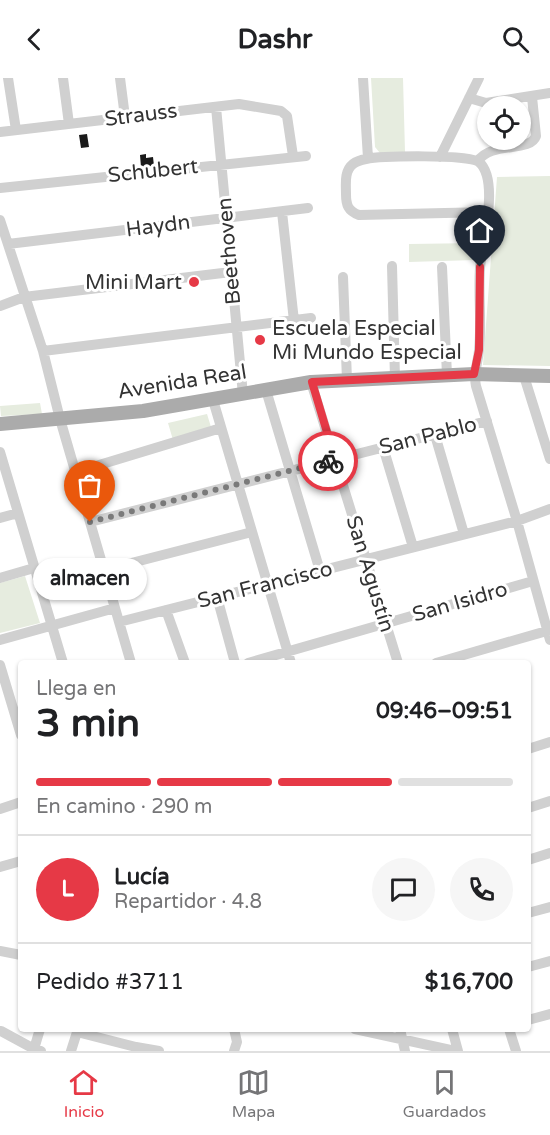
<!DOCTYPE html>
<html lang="es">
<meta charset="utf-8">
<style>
:root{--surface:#fff;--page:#f6f6f6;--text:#202124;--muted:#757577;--line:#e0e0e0;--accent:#e63946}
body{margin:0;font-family:"Varela Round",sans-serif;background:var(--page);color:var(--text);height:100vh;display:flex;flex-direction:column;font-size:22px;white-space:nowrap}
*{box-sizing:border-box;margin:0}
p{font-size:20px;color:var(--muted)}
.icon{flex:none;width:33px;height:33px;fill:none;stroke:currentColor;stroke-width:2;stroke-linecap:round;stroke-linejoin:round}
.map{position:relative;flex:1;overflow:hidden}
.side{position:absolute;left:18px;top:582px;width:513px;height:372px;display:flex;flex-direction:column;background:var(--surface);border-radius:6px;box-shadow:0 2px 4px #0004}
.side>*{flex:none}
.controls{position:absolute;left:477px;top:18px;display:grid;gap:12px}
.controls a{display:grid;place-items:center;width:54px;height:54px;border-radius:50%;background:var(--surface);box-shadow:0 2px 4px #0004;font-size:30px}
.pin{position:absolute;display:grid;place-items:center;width:51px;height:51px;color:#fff;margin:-62px -26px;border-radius:50% 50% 50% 0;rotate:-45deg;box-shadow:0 0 6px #0007}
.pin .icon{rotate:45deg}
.courier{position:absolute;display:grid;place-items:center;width:60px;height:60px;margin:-30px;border:4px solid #e63946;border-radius:50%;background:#fff;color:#222;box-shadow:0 2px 8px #0007}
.bubble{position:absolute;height:42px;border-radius:21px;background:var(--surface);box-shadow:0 2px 4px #0004;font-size:20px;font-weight:800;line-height:42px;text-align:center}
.head em{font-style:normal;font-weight:800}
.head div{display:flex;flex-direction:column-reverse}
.head{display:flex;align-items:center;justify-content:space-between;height:102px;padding:0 18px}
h1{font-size:39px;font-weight:800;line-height:45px}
.bar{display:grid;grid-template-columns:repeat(4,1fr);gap:9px 6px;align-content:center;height:72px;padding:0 18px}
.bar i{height:8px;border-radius:4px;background:var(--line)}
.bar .active{background:var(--accent)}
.bar p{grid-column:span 4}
.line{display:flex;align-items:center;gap:15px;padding:0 18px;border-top:2px solid var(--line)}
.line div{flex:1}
.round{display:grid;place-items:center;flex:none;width:63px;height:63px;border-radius:32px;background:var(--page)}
header{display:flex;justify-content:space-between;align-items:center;height:78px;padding:0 18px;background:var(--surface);font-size:27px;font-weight:800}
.tab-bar{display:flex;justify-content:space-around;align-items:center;height:84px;border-top:2px solid var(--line);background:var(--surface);font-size:16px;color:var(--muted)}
.tab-bar a{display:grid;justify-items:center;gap:3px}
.tab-bar .active{color:var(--accent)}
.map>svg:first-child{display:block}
</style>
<header><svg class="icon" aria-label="back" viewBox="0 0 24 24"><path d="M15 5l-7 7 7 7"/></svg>Dashr<svg class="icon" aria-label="search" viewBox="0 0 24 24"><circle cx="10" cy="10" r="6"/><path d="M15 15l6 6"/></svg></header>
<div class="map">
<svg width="550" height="973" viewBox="0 0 550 973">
<rect width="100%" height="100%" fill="#fff"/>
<path fill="#e6ecdf" d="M371,0H403L405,74L380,75L375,69Z
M550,98V288L483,287L497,99Z
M478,165L475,182L409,184V166Z
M40,325L42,336L1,338L0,328Z
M207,336L211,349L173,362L168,345Z
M25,498L40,545L0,555V505Z"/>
<path fill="#1a1a1a" d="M87,56L89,69L81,70L79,57Z
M146,76V80L153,79L154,88L141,89L140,77Z"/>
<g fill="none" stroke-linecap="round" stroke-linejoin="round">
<path stroke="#d0d0d0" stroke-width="10" d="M8,0L16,52
M63,0L69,46
M120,0L125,39
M363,0L368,80
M469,20L486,25L550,15
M216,29L243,317
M0,54L239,26L281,33L287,38L293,78
M440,79L479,0
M478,83C491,63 530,75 536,58L532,19
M0,110L306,78
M282,134L294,243
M488,134L359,137C348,133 346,127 346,116C346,106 344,93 353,86C357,83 361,82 366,81C380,78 470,76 479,84C500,102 482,166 480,190C478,217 482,245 479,272C478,286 473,293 476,308L517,443L550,562
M0,142L43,273L60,341L131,585
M8,166L308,130
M392,188L395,300
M442,189L447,297
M343,199L347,302
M0,228L24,219L231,194
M43,273L311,240
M524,298L550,381
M311,304L398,585
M266,312L320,493
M213,322L291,585
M435,357L464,456
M383,369L413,469
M0,374L63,585
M76,394L221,350
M0,440L18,435
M90,444L487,343
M104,492L252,454
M0,500L34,490
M217,519L235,585
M166,532L185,585
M119,544L517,443L550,431
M0,562L115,530
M248,585L533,503
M436,585L550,552
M0,587L21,657
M528,671L550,664
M528,730L550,723
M0,731L21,724
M528,782L550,775
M0,789L21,783
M528,835L550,829
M0,873L21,877
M528,889L550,883
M528,942L550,936
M355,951L455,973
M400,951L405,973
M452,951L458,973
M509,951L516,973
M1,953L34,971L41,973
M77,954L136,969L159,973
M34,971L40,951
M71,973L78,951
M234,973L237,964L234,951"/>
<path stroke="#ababab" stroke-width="14" d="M0,346L143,333L311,304L474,296L550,298"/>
</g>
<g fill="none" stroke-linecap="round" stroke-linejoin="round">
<path stroke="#7a7a7a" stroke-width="6" stroke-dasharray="0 10.8" d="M90,444L328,383"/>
<path stroke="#e63946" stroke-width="8" d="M328,383L335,381L312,304L474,296L479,272L480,189"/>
</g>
<g fill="#e63946" stroke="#fff" stroke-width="2">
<circle cx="194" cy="204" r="6"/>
<circle cx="260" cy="262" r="6"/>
</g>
<g text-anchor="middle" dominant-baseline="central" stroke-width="6" stroke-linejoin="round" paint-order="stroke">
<g font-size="21" fill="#333" stroke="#fff">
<text transform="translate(141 37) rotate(-7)">Strauss</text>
<text transform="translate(153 93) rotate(-6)">Schubert</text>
<text transform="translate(158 148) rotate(-7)">Haydn</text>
<text transform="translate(229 173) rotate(-95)">Beethoven</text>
<text transform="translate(182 304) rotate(-9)">Avenida Real</text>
<text transform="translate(428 358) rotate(-14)">San Pablo</text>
<text transform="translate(370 496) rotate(73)">San Agustín</text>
<text transform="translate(265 507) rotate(-14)">San Francisco</text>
<text transform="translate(460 524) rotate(-16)">San Isidro</text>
</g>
<g font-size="21" fill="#333" stroke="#fff" text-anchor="end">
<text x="182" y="204">Mini Mart</text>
<text x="272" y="250" text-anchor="start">Escuela Especial<tspan x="272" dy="24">Mi Mundo Especial</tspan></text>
</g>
</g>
</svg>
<div class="controls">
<a><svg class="icon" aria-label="locate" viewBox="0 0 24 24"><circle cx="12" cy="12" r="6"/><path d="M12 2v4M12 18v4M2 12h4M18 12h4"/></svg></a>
</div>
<div class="pin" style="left:90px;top:444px;background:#ea580c"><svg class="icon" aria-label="bag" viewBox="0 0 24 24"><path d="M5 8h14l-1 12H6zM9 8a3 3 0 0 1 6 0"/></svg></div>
<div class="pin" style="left:480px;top:189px;background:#1f2937"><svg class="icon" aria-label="home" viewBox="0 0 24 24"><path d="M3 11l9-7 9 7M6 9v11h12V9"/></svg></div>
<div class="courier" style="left:328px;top:383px"><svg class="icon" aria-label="bike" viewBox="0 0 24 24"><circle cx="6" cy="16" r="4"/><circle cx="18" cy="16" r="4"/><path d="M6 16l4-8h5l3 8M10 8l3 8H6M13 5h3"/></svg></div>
<div class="bubble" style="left:33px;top:480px;width:114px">almacen</div>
<section class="side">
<div class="head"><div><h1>3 min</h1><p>Llega en</p></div><em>09:46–09:51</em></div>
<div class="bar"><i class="active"></i><i class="active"></i><i class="active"></i><i></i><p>En camino · 290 m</p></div>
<div class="line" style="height:108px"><b class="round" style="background:var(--accent);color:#fff">L</b><div><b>Lucía</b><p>Repartidor · 4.8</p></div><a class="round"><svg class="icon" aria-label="chat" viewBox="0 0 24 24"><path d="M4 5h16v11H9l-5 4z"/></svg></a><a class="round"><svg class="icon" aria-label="phone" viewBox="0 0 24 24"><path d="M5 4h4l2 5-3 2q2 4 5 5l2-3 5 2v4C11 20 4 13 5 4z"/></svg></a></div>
<div class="line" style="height:78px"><div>Pedido #3711</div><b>$16,700</b></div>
</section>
</div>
<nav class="tab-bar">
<a class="active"><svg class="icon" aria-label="home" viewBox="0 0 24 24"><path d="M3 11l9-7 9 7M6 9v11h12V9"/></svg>Inicio</a>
<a><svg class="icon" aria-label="map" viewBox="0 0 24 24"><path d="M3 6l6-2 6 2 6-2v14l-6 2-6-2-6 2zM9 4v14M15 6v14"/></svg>Mapa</a>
<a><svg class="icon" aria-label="saved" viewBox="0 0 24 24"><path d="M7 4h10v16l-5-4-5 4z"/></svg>Guardados</a>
</nav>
